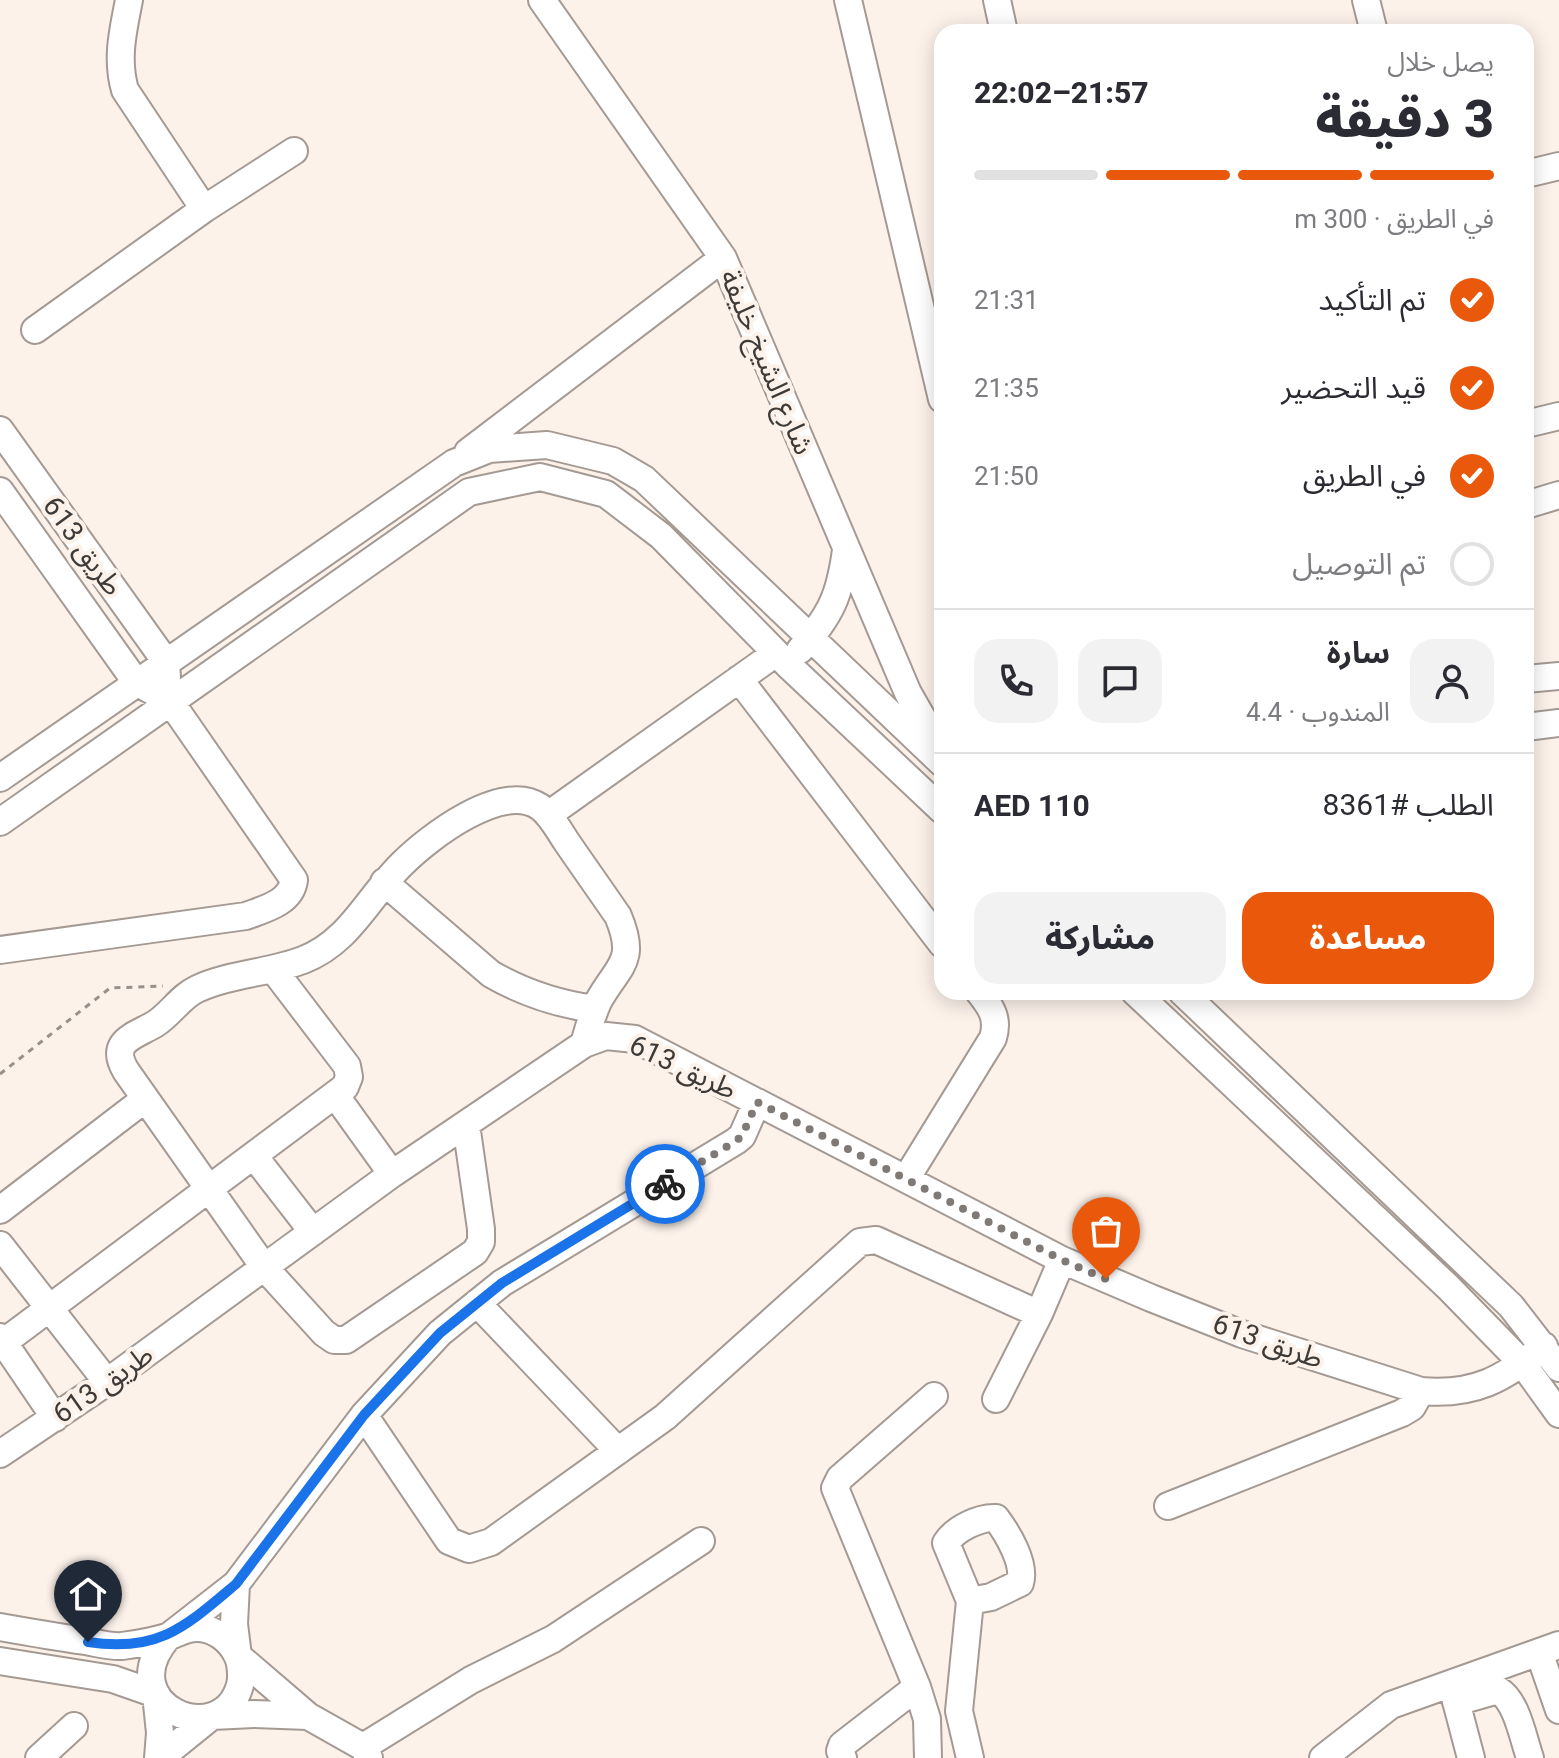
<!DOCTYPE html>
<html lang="ar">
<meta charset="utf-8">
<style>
:root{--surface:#fff;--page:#f2f2f3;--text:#2b2b33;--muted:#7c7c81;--line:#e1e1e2;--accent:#ea580c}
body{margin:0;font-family:Roboto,"Noto Sans Arabic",sans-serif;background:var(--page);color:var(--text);direction:rtl;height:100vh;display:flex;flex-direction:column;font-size:30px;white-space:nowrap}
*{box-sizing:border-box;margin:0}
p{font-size:26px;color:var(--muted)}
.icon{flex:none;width:44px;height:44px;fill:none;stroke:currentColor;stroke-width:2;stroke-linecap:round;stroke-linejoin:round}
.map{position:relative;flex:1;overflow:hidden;direction:ltr}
.sheet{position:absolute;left:934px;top:24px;width:600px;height:976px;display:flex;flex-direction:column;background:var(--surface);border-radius:24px;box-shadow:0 4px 20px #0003;direction:rtl}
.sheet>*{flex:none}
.pin{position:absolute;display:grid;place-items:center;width:68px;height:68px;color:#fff;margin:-82px -34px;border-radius:50% 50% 50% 0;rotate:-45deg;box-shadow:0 0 8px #0007}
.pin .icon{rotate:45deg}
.courier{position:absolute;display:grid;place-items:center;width:80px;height:80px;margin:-40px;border:6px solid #1a73e8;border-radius:50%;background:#fff;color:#222;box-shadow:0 2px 10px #0007}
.summary em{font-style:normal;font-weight:800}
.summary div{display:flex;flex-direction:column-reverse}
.summary{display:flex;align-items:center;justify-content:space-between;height:136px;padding:0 40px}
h1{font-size:52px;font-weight:800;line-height:60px}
.bar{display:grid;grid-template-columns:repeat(4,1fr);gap:12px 8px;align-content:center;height:96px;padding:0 40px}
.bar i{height:10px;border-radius:6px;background:var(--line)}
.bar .active{background:var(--accent)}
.bar p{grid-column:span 4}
.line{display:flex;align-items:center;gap:20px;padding:0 40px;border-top:2px solid var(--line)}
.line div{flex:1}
.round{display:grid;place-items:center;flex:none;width:84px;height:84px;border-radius:24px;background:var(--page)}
ol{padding:0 40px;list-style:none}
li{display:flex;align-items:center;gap:24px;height:88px}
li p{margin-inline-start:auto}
li .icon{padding:8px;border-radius:50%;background:var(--accent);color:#fff;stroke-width:4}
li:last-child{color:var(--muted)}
li i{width:44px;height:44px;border:4px solid var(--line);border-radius:50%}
.action{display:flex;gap:16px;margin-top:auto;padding:16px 40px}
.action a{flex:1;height:92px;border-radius:24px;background:var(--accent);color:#fff;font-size:32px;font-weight:800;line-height:92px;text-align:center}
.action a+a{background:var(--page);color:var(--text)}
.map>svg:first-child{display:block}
</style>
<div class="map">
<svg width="1559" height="1758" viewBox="0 0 1559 1758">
<rect width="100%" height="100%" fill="#fcf2ea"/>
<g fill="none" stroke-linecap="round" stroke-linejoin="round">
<g stroke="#a49a93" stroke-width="30">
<path id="minor" d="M129,0C123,31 116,59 125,90L204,209
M542,0L723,258L908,693L940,749
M848,0L942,399
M997,0L1004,32
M1366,0L1374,32
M1526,174L1559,166
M35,330L204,209L294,151
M1526,424L1559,416
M0,430L166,662L167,677
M468,452L723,258
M0,491L136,682L170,701L294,880C291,903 264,909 246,916L0,950
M1526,505L1559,495
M800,650C831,615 840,595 846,550
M739,679L942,944
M1526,679L1559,676
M1526,727L1559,723
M0,778L454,463L489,449L547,445L613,461L644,479L942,763
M548,815L776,653
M0,822L469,492L540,477L606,494L661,536L787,664L942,810
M384,882L491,974C524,993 557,1004 595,1009
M1135,992L1448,1287L1523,1364L1559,1414
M1182,992L1511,1306L1559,1368
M336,1096L392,1174
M466,1124L481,1229V1242L475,1252L346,1340H334L324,1333L264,1267L126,1071C108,1041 135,1036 155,1024C171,1014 180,997 197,989C229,974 269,973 303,960C350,942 368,897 402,864C429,837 502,781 540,807C551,815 558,829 566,841C583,866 601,891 618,916C638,963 617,966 598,1002C592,1015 588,1030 584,1044
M254,1156L313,1232
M906,1179L993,1038C999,1018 991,1007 979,992
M0,1210L145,1099
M0,1245L107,1382
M477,1303L618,1451
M0,1337L55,1418
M0,1345L345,1087L349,1077L347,1066L273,969
M996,1399L1039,1314L1062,1260
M364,1415L449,1541L469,1549L491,1542L665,1417L860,1242L876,1240L1039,1314
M0,1454L107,1382L392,1174L584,1044L606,1036L635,1039L1062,1260L1151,1298L1242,1334L1421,1391C1474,1396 1504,1379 1544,1346
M1168,1506L1402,1413L1412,1407L1421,1391
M236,1584L234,1624L238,1656L308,1716L363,1747L369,1758
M0,1627C28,1632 57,1637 85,1641C97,1643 110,1647 122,1646C137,1644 155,1641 170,1636C180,1632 188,1627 199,1628C215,1629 230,1640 237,1655C241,1662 242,1677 240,1685C222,1753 109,1705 168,1637L236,1584L364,1415L440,1333L502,1283L736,1141L742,1136L757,1102
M1539,1652L1559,1710
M0,1661L113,1679L156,1694L160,1733L158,1758
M1452,1686L1471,1758
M1456,1702L1498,1690C1517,1701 1523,1738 1530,1758
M363,1747L471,1680L553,1639L701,1541
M39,1758L74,1726
M160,1758L212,1716L254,1714L308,1716
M843,1758L840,1751L842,1745L917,1687
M928,1758L927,1719L917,1687L835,1488L840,1478L934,1396
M970,1758L959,1711L970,1601L946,1543C955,1529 979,1517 996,1518C1008,1534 1026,1564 1020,1583L991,1597L970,1601
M1323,1758L1391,1705L1559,1645"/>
</g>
<path stroke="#97908b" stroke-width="3" stroke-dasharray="6 6" stroke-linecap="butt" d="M0,1074L110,988L163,986"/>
<use href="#minor" stroke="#fff" stroke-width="26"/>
</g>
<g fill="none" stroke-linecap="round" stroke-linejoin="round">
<path stroke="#807a76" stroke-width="8" stroke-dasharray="0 14.4" d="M665,1184L736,1141L742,1136L757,1102L1062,1260L1106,1279"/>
<path stroke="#1a73e8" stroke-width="10" d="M88,1642C159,1653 186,1626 236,1584L364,1415L440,1333L502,1283L665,1184"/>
</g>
<g text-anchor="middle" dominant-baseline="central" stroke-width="8" stroke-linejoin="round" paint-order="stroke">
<g font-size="28" fill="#3e3a37" stroke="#fcf2ea">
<text transform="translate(767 362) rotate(67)">شارع الشيخ خليفة</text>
<text transform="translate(83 546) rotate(54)">طريق 613</text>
<text transform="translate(683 1067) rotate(25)">طريق 613</text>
<text transform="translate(1268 1341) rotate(19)">طريق 613</text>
<text transform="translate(103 1384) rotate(-35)">طريق 613</text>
</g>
</g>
</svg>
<div class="pin" style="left:1106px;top:1279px;background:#ea580c"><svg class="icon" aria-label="bag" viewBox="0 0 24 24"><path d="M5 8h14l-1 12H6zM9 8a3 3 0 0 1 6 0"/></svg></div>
<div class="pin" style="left:88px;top:1642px;background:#1f2937"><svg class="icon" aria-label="home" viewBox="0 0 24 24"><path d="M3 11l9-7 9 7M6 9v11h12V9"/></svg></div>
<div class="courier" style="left:665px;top:1184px"><svg class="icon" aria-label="bike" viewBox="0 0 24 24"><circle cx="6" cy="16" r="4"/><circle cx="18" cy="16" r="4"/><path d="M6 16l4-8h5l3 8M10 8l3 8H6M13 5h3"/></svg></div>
<section class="sheet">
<div class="summary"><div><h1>3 دقيقة</h1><p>يصل خلال</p></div><em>21:57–22:02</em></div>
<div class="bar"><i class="active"></i><i class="active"></i><i class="active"></i><i></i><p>في الطريق · 300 m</p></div>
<ol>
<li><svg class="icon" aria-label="check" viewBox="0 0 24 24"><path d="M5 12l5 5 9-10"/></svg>تم التأكيد<p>21:31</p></li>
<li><svg class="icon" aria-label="check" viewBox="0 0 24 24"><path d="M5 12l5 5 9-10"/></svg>قيد التحضير<p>21:35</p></li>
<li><svg class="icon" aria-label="check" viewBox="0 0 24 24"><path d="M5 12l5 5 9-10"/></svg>في الطريق<p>21:50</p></li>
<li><i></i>تم التوصيل</li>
</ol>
<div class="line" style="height:144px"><a class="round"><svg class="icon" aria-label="person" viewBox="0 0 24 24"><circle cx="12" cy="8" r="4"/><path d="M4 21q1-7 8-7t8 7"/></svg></a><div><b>سارة</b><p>المندوب · 4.4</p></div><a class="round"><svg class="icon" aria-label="chat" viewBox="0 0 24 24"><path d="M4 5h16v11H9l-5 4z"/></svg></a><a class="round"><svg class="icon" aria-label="phone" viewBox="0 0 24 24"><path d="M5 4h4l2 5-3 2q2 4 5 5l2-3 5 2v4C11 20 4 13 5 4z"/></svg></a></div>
<div class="line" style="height:104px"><div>الطلب #8361</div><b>AED 110</b></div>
<div class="action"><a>مساعدة</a><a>مشاركة</a></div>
</section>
</div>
